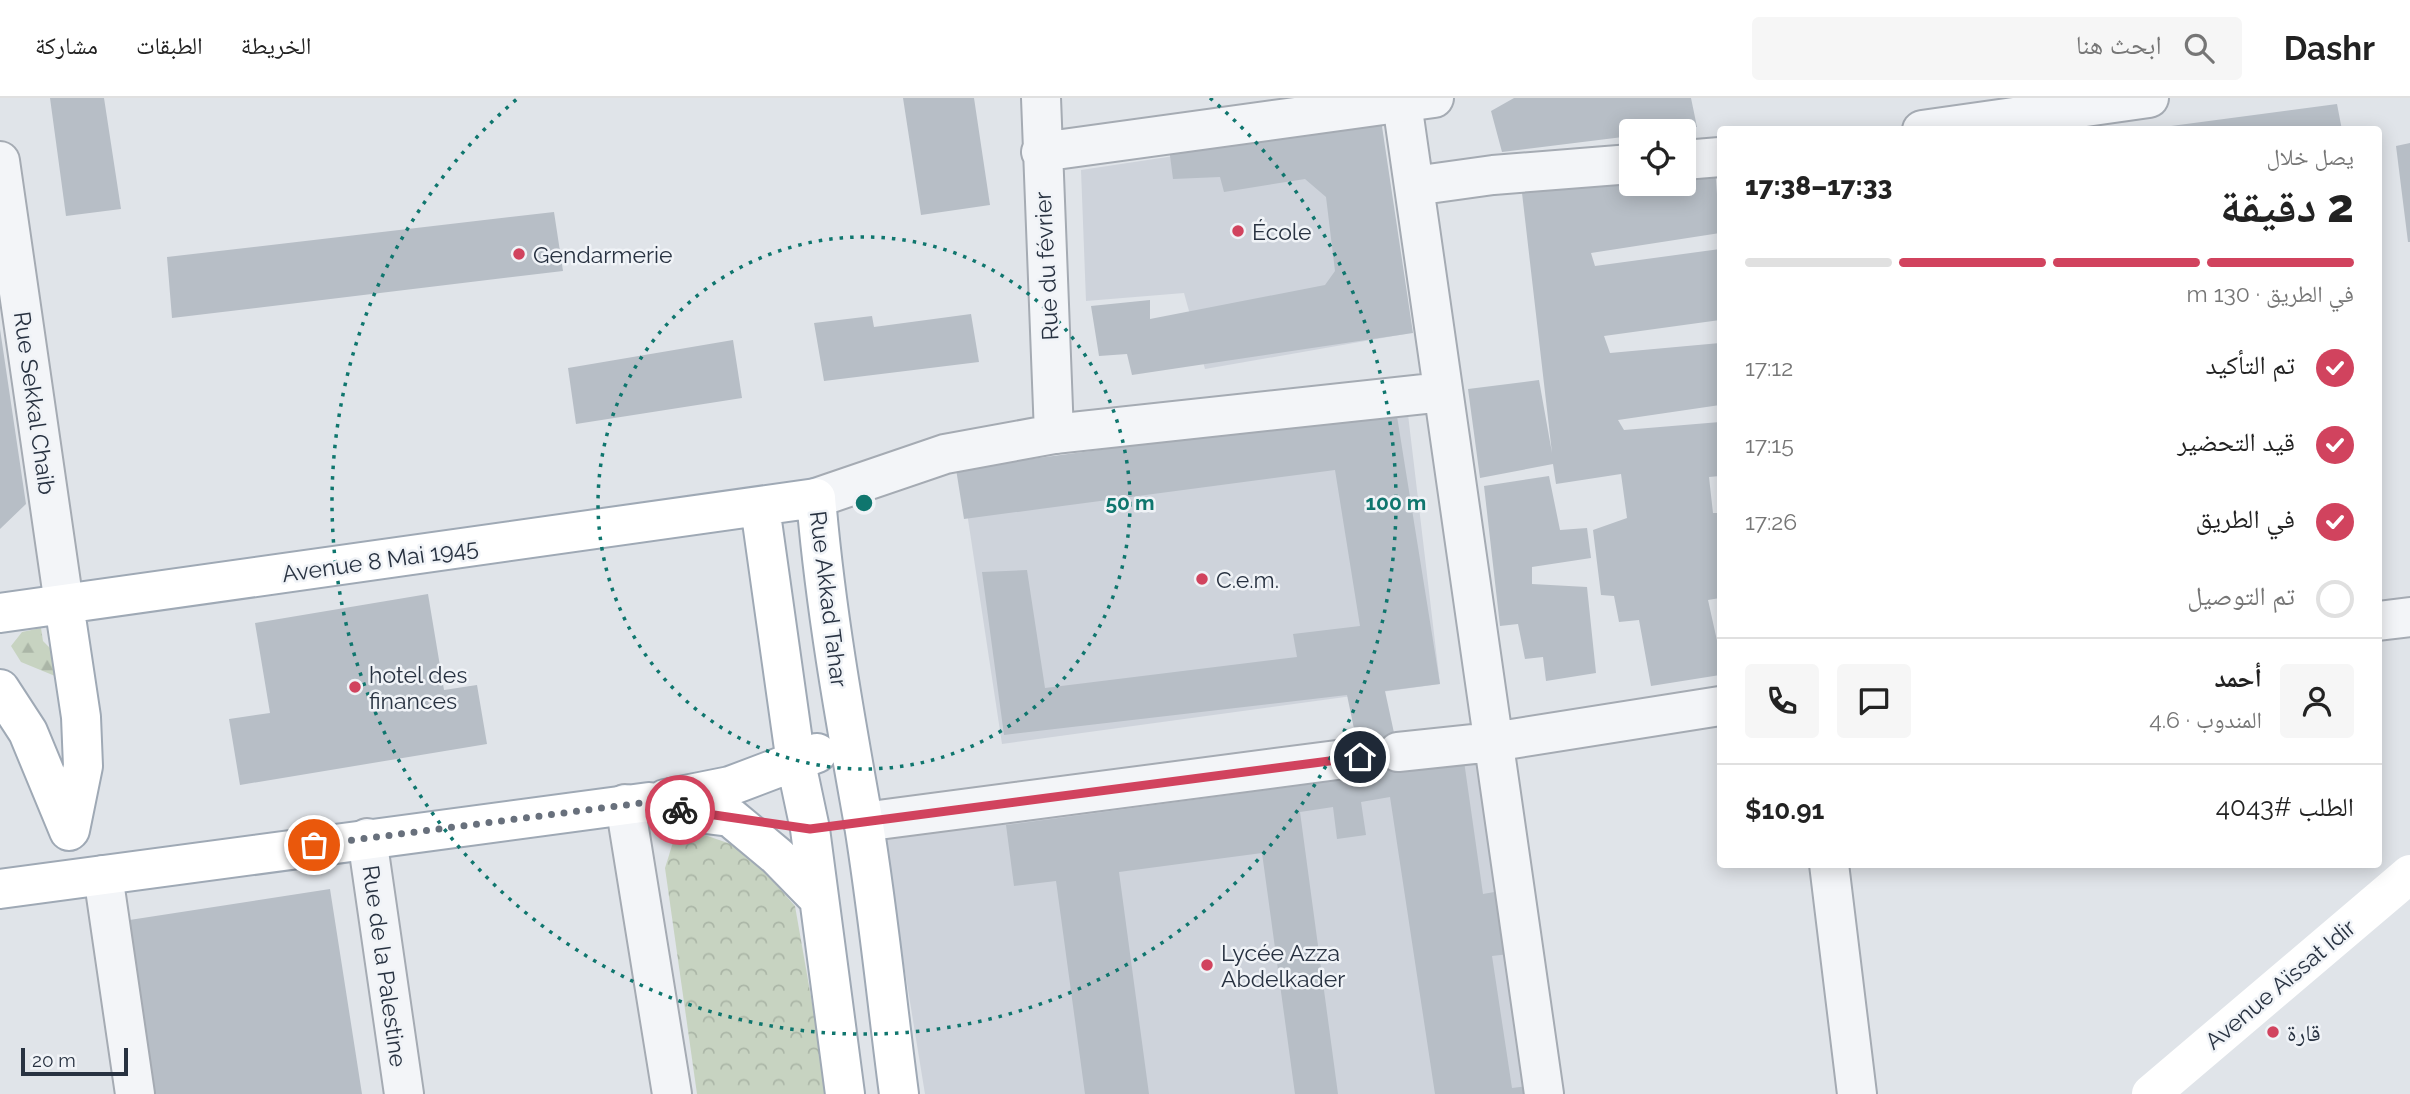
<!DOCTYPE html>
<html lang="ar">
<meta charset="utf-8">
<style>
:root{--surface:#fff;--page:#f6f6f6;--text:#222;--muted:#767676;--line:#e0e0e0;--accent:#d1435e}
body{margin:0;font-family:Raleway,"Noto Naskh Arabic",sans-serif;background:var(--page);color:var(--text);direction:rtl;height:100vh;display:flex;flex-direction:column;font-size:26px;white-space:nowrap}
*{box-sizing:border-box;margin:0}
p{font-size:23px;color:var(--muted)}
.icon{flex:none;width:38px;height:38px;fill:none;stroke:currentColor;stroke-width:2;stroke-linecap:round;stroke-linejoin:round}
.map{position:relative;flex:1;overflow:hidden;direction:ltr}
.panel{position:absolute;left:1717px;top:28px;width:665px;height:742px;display:flex;flex-direction:column;background:var(--surface);border-radius:7px;box-shadow:0 4px 18px #0003;direction:rtl}
.panel>*{flex:none}
.fabs{position:absolute;left:1619px;top:21px;display:grid;gap:14px}
.fabs a{display:grid;place-items:center;width:77px;height:77px;border-radius:7px;background:var(--surface);box-shadow:0 4px 18px #0003;font-size:35px}
.scale{position:absolute;left:21px;bottom:18px;width:107px;box-sizing:border-box;padding-left:7px;border:4px solid #283241;border-top:0;font-size:19px;line-height:24px;white-space:nowrap;color:#283241;-webkit-text-stroke:5px #f0f3f7;paint-order:stroke}
.pin{position:absolute;display:grid;place-items:center;width:60px;height:60px;color:#fff;margin:-30px;border:4px solid #fff;border-radius:50%;box-shadow:0 2px 7px #0007}
.courier{position:absolute;display:grid;place-items:center;width:70px;height:70px;margin:-35px;border:5px solid #d1435e;border-radius:50%;background:#fff;color:#222;box-shadow:0 2px 9px #0007}
.summary em{font-style:normal;font-weight:800}
.summary div{display:flex;flex-direction:column-reverse}
.summary{display:flex;align-items:center;justify-content:space-between;height:119px;padding:0 28px}
h1{font-size:46px;font-weight:800;line-height:52px}
.bar{display:grid;grid-template-columns:repeat(4,1fr);gap:10px 7px;align-content:center;height:84px;padding:0 28px}
.bar i{height:9px;border-radius:5px;background:var(--line)}
.bar .current{background:var(--accent)}
.bar p{grid-column:span 4}
.line{display:flex;align-items:center;gap:18px;padding:0 28px;border-top:2px solid var(--line)}
.line div{flex:1}
.round{display:grid;place-items:center;flex:none;width:74px;height:74px;border-radius:7px;background:var(--page)}
ol{padding:0 28px;list-style:none}
li{display:flex;align-items:center;gap:21px;height:77px}
li p{margin-inline-start:auto}
li .icon{padding:7px;border-radius:50%;background:var(--accent);color:#fff;stroke-width:4}
li:last-child{color:var(--muted)}
li i{width:38px;height:38px;border:4px solid var(--line);border-radius:50%}
header{display:flex;align-items:center;gap:42px;box-sizing:border-box;height:98px;padding:0 35px;background:var(--surface);border-bottom:2px solid var(--line)}
header strong{font-size:33px}
nav{display:flex;gap:38px;margin-inline-start:auto;font-size:24px}
.search{width:490px;height:63px;background:var(--page);display:flex;align-items:center;gap:18px;box-sizing:border-box;padding:0 24px;border-radius:7px;color:var(--muted);font-size:26px}
.map>svg:first-child{display:block}
</style>
<header>
<strong>Dashr</strong>
<div class="search"><svg class="icon" aria-label="search" viewBox="0 0 24 24"><circle cx="10" cy="10" r="6"/><path d="M15 15l6 6"/></svg>ابحث هنا</div>
<nav><a>الخريطة</a><a>الطبقات</a><a>مشاركة</a></nav>
</header>
<div class="map">
<svg width="2410" height="996" viewBox="0 0 2410 996">
<defs>
<pattern id="forest-firs" width="22" height="20" patternUnits="userSpaceOnUse" patternTransform="scale(1.75)"><rect width="22" height="20" fill="#c7d3c1"/><path d="M5 1l3.5 6h-7zM16 11l3.5 6h-7z" fill="#abb6a7"/></pattern>
<pattern id="park-crowns" width="20" height="18" patternUnits="userSpaceOnUse" patternTransform="scale(1.75)"><rect width="20" height="18" fill="#c7d3c1"/><path d="M2 6a3 3 0 1 1 6 0M12 15a3 3 0 1 1 6 0" fill="none" stroke="#abb6a7"/></pattern>
</defs>
<rect width="100%" height="100%" fill="#e0e4e9"/>
<path fill="#ced3db" d="M1381,27L1405,236L1205,271L1184,195L1086,203L1081,72Z
M1407,308L1440,586L1002,646L961,375Z
M1482,658L1528,996H925L883,738Z"/>
<path fill="url(#forest-firs)" d="M41,530L43,543L55,555V578L21,564L11,548L22,534Z"/>
<path fill="url(#park-crowns)" d="M699,735L745,751L795,808L828,996H697L665,770L674,741Z"/>
<path fill="#b7bec6" d="M50,0H104L121,111L66,118Z
M903,0H974L990,107L921,117Z
M1514,0H1691L1697,29L1631,33V38L1502,54L1491,13Z
M2337,6L2342,32H2157L2156,30Z
M1380,15L1413,235L1132,277L1127,256L1099,258L1091,208L1150,202V221L1325,187L1335,173L1326,99L1305,81L1224,94L1220,79L1173,81L1168,42Z
M2410,45V144H2408L2396,48Z
M1715,70L1720,135L1591,155L1595,168L1720,151V222L1604,238L1610,255L1720,245V307L1618,322L1624,332L1720,324V378L1709,379L1713,415H1720V500L1708,502L1720,556V577L1651,588L1639,522L1619,524L1614,498L1601,497L1593,432L1627,420L1621,376L1556,386L1553,366L1480,380L1468,291L1539,282L1552,355L1522,95L1631,81V86H1684V74Z
M554,114L563,173L172,220L167,159Z
M971,216L979,264L824,283L814,225L872,218L874,229Z
M0,231L26,406L0,431Z
M733,242L742,300L576,326L568,270Z
M1396,312L1440,586L1385,593L1402,672L1464,663L1483,796L1500,793L1509,856L1492,858L1512,990L1527,988L1528,996H1435L1390,699L1361,704L1366,737L1337,741L1333,709L1300,714L1338,996H1295L1262,755L1119,774L1149,996H1085L1056,783L1014,788L1006,727L1364,679L1347,597L1004,637L982,474L1027,472L1045,590L1297,559L1293,536L1360,528L1335,372L964,421L956,371Z
M1549,378L1560,432L1587,430L1591,460L1532,469V486L1587,489L1596,575L1546,583L1543,559L1525,561L1518,526L1500,528L1484,388Z
M428,496L444,592L477,587L487,646L240,687L229,621L270,615L255,525Z
M330,791L362,996H151L123,823Z"/>
<g fill="none" stroke-linecap="round" stroke-linejoin="round">
<g stroke="#a5abb3" stroke-width="42">
<path id="minor" d="M1402,5L1544,996
M1922,32L2149,0
M1684,62L1720,59
M0,63L64,506
M1414,88L1493,77L1631,66
M1054,336L1443,294
M2378,523L2410,519
M1398,654L1493,644L1720,608
M625,706L672,996
M863,724L1360,659
M367,740L404,996
M1829,766L1857,996
M103,777L135,996"/>
</g>
<g stroke="#a5abb3" stroke-width="42">
<path id="tertiary" d="M1041,54L1434,0
M816,400L945,356L1054,336L1041,0"/>
</g>
<g stroke="#9fa9b5" stroke-width="42">
<path id="primary" d="M760,409L796,665L810,731L845,996
M64,506L81,619L83,668L70,732
M0,515L816,400C825,508 844,615 863,721C878,812 887,905 899,996
M0,591L28,634L69,733
M665,701L730,688L817,655
M0,791L649,704L690,714L730,719L777,758L818,800"/>
</g>
<use href="#minor" stroke="#f3f5f8" stroke-width="38"/>
<use href="#tertiary" stroke="#f3f5f8" stroke-width="38"/>
<path stroke="#fff" stroke-width="38" d="M2151,996L2410,776"/>
<use href="#primary" stroke="#fff" stroke-width="38"/>
</g>
<g fill="none" stroke-linecap="round" stroke-linejoin="round">
<path stroke="#68707c" stroke-width="7" stroke-dasharray="0 12.6" d="M314,747L649,704L680,712"/>
<path stroke="#d1435e" stroke-width="9" d="M680,712L810,731L1360,659"/>
</g>
<g fill="none" stroke="#0f766e" stroke-width="3.5" stroke-dasharray="3.5 7">
<circle cx="864" cy="405" r="266"/>
<path d="M1210 0A532 532 0 1 1 518 0"/>
</g>
<g fill="#d1435e" stroke="#f0f3f7" stroke-width="2.5">
<circle cx="1238" cy="133" r="7"/>
<circle cx="519" cy="156" r="7"/>
<circle cx="1202" cy="481" r="7"/>
<circle cx="355" cy="589" r="7"/>
<circle cx="1207" cy="867" r="7"/>
<circle cx="2273" cy="934" r="7"/>
</g>
<g text-anchor="middle" dominant-baseline="central" stroke-width="5" stroke-linejoin="round" paint-order="stroke">
<g font-size="23" fill="#283241" stroke="#f0f3f7" text-anchor="start">
<text x="1252" y="133">École</text>
<text x="533" y="156">Gendarmerie</text>
<text x="1216" y="481">C.e.m.</text>
<text x="369" y="576">hotel des<tspan x="369" dy="26">finances</tspan></text>
<text x="1221" y="854">Lycée Azza<tspan x="1221" dy="26">Abdelkader</tspan></text>
<text x="2287" y="934">قارة</text>
</g>
<g font-size="23" fill="#283241" stroke="#f0f3f7">
<text transform="translate(1046 168) rotate(-93)">Rue du février</text>
<text transform="translate(35 305) rotate(82)">Rue Sekkal Chaib</text>
<text transform="translate(380 462) rotate(-8)">Avenue 8 Mai 1945</text>
<text transform="translate(829 501) rotate(83)">Rue Akkad Tahar</text>
<text transform="translate(385 868) rotate(82)">Rue de la Palestine</text>
<text transform="translate(2280 886) rotate(-40)">Avenue Aïssat Idir</text>
</g>
</g>
<circle cx="864" cy="405" r="10" fill="#0f766e" stroke="#f0f3f7" stroke-width="3.5"/>
<g font-size="21" text-anchor="middle" font-weight="bold" fill="#0f766e" stroke="#f0f3f7" stroke-width="5" stroke-linejoin="round" paint-order="stroke">
<text x="1130" y="412">50 m</text>
<text x="1396" y="412">100 m</text>
</g>
</svg>
<div class="fabs">
<a><svg class="icon" aria-label="locate" viewBox="0 0 24 24"><circle cx="12" cy="12" r="6"/><path d="M12 2v4M12 18v4M2 12h4M18 12h4"/></svg></a>
</div>
<div class="scale">20 m</div>
<div class="pin" style="left:314px;top:747px;background:#ea580c"><svg class="icon" aria-label="bag" viewBox="0 0 24 24"><path d="M5 8h14l-1 12H6zM9 8a3 3 0 0 1 6 0"/></svg></div>
<div class="pin" style="left:1360px;top:659px;background:#1f2937"><svg class="icon" aria-label="home" viewBox="0 0 24 24"><path d="M3 11l9-7 9 7M6 9v11h12V9"/></svg></div>
<div class="courier" style="left:680px;top:712px"><svg class="icon" aria-label="bike" viewBox="0 0 24 24"><circle cx="6" cy="16" r="4"/><circle cx="18" cy="16" r="4"/><path d="M6 16l4-8h5l3 8M10 8l3 8H6M13 5h3"/></svg></div>
<section class="panel">
<div class="summary"><div><h1>2 دقيقة</h1><p>يصل خلال</p></div><em>17:33–17:38</em></div>
<div class="bar"><i class="current"></i><i class="current"></i><i class="current"></i><i></i><p>في الطريق · 130 m</p></div>
<ol>
<li><svg class="icon" aria-label="check" viewBox="0 0 24 24"><path d="M5 12l5 5 9-10"/></svg>تم التأكيد<p>17:12</p></li>
<li><svg class="icon" aria-label="check" viewBox="0 0 24 24"><path d="M5 12l5 5 9-10"/></svg>قيد التحضير<p>17:15</p></li>
<li><svg class="icon" aria-label="check" viewBox="0 0 24 24"><path d="M5 12l5 5 9-10"/></svg>في الطريق<p>17:26</p></li>
<li><i></i>تم التوصيل</li>
</ol>
<div class="line" style="height:126px"><a class="round"><svg class="icon" aria-label="person" viewBox="0 0 24 24"><circle cx="12" cy="8" r="4"/><path d="M4 21q1-7 8-7t8 7"/></svg></a><div><b>أحمد</b><p>المندوب · 4.6</p></div><a class="round"><svg class="icon" aria-label="chat" viewBox="0 0 24 24"><path d="M4 5h16v11H9l-5 4z"/></svg></a><a class="round"><svg class="icon" aria-label="phone" viewBox="0 0 24 24"><path d="M5 4h4l2 5-3 2q2 4 5 5l2-3 5 2v4C11 20 4 13 5 4z"/></svg></a></div>
<div class="line" style="height:91px"><div>الطلب #4043</div><b>$10.91</b></div>
</section>
</div>
